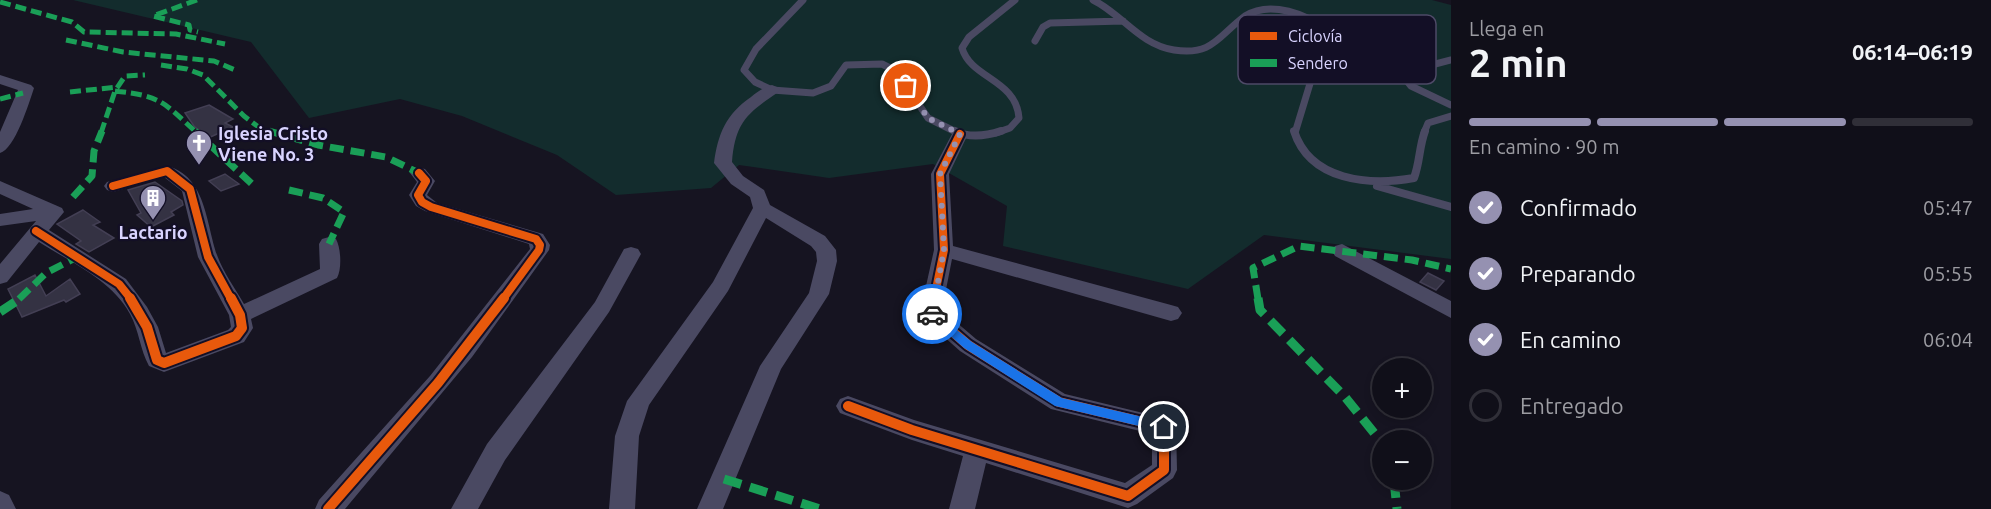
<!DOCTYPE html>
<html lang="es">
<meta charset="utf-8">
<style>
:root{--surface:#100f19;--page:#1e1d26;--text:#f1f3f6;--muted:#9c9ca2;--line:#302f38;--accent:#9591b1}
body{margin:0;font-family:Ubuntu,sans-serif;background:var(--page);color:var(--text);height:100vh;display:flex;flex-direction:column;font-size:22px;white-space:nowrap}
*{box-sizing:border-box;margin:0}
p{font-size:20px;color:var(--muted)}
.icon{flex:none;width:33px;height:33px;fill:none;stroke:currentColor;stroke-width:2;stroke-linecap:round;stroke-linejoin:round}
.map{position:relative;flex:1;overflow:hidden}
.drawer{display:flex;flex-direction:column;background:var(--surface);width:540px}
.drawer>*{flex:none}
.tools{position:absolute;left:1372px;top:358px;display:grid;gap:12px}
.tools a{display:grid;place-items:center;width:60px;height:60px;border-radius:50%;background:var(--surface);box-shadow:0 3px 9px #0003,0 0 0 2px var(--line);font-size:30px}
.pin{position:absolute;display:grid;place-items:center;width:51px;height:51px;color:#fff;margin:-26px;border:3px solid #fff;border-radius:50%;box-shadow:0 2px 6px #0007}
.courier{position:absolute;display:grid;place-items:center;width:60px;height:60px;margin:-30px;border:4px solid #1a73e8;border-radius:50%;background:#fff;color:#222;box-shadow:0 2px 8px #0007}
.headline em{font-style:normal;font-weight:700}
.headline div{display:flex;flex-direction:column-reverse}
.headline{display:flex;align-items:center;justify-content:space-between;height:102px;padding:0 18px}
h1{font-size:39px;font-weight:700;line-height:45px}
.bar{display:grid;grid-template-columns:repeat(4,1fr);gap:9px 6px;align-content:center;height:72px;padding:0 18px}
.bar i{height:8px;border-radius:4px;background:var(--line)}
.bar .active{background:var(--accent)}
.bar p{grid-column:span 4}
ol{padding:0 18px;list-style:none}
li{display:flex;align-items:center;gap:18px;height:66px}
li p{margin-inline-start:auto}
li .icon{padding:6px;border-radius:50%;background:var(--accent);color:#fff;stroke-width:4}
li:last-child{color:var(--muted)}
li i{width:33px;height:33px;border:3px solid var(--line);border-radius:50%}
main{display:flex;flex:1;min-height:0}
.map>svg:first-child{display:block}
</style>
<main>
<div class="map">
<svg width="1451" height="509" viewBox="0 0 1451 509">
<rect width="100%" height="100%" fill="#161421"/>
<path fill="#132c2d" d="M73,0H1432L1451,5V259L1264,235L1188,289L1003,246L1007,206L933,164L829,178L739,165L711,188L616,195L557,155L462,116L400,99L309,118L251,42Z"/>
<path fill="#343243" stroke="#433f54" stroke-width="1.5" d="M209,105L233,119L225,123L233,127L208,138L194,126L185,113Z
M225,174L239,184L221,191L209,181Z
M155,182L182,201L183,205L171,212L174,215L151,227L137,215L141,213L128,190Z
M83,210L100,222L93,225L114,238L89,252L76,244L81,241L57,224Z
M1428,273L1444,281L1436,290L1420,282Z
M35,275L46,296L70,279L80,294L66,302L64,300L22,317L8,289Z"/>
<g fill="none" stroke-linecap="round" stroke-linejoin="round">
<path stroke="#4a4962" stroke-width="7" d="M803,0L756,49L744,70L755,82L772,90L813,93L831,86L846,65L882,64L896,71L928,118L958,133
M1093,0C1122,14 1140,45 1174,50C1213,56 1218,36 1245,16C1270,0 1308,14 1329,32L1319,54L1295,133
M1035,41L1043,27L1050,23L1123,21
M1451,60L1420,68L1404,77L1411,86L1451,105
M996,133L1010,128L1019,118C1016,79 971,79 962,48L969,37L1015,0
M1424,133L1428,123L1451,116"/>
<path stroke="#4a4962" stroke-width="8" d="M955,131C969,138 986,136 1001,131
M1294,131C1310,181 1369,186 1414,178C1420,162 1419,147 1425,131
M1377,186L1451,207"/>
<path fill="#4a4962" fill-rule="evenodd" d="M0,75L31,85L34,88C29,103 15,149 0,153V132L18,90L0,84Z
M772,85L777,87L780,90L777,93C746,114 735,124 732,162L743,176L764,190L770,205L825,236L836,250L837,261L829,294L781,369L723,509H697L760,366L809,293L817,261L816,252L811,246L766,218L728,291L649,405L639,436L635,509H609L615,436L627,401L713,282L753,208L750,197L731,184L714,163C718,134 726,114 751,97C757,92 764,87 772,85Z
M960,129L968,134L949,174L953,246L1171,305L1178,307L1182,313L1178,319L1171,321L952,259L942,310L976,339L1065,394L1172,420L1176,427L1177,470L1173,478L1137,504L1128,508L986,463L975,509H949L963,456L912,440L840,413L836,406L840,399L848,396L914,420L1125,483L1152,465V434L1051,409L960,351L924,319L920,313L934,250L931,174L952,134Z
M167,166C206,176 206,223 217,255C223,272 235,288 244,304L320,269L319,244L322,239L329,237L336,239C341,248 342,269 337,278L251,319L253,328L244,342L164,372L149,366C140,350 139,330 130,314C112,280 70,262 39,242L7,282L0,284V264L36,221L0,226V214L33,209L0,194V181L62,208L64,212L49,230L126,279L147,307L158,327L166,353L228,330L231,327L229,315L198,257L182,191L164,177L113,192L107,190L104,186L107,182Z
M419,168L425,169L435,181L427,195L437,203L543,234L550,245L549,250L472,357L345,509H315L319,500L430,376L530,249L529,244L425,211L416,206L409,195L417,182L410,173L413,169Z
M1342,244L1451,301V318L1335,256L1332,251L1335,246Z
M631,247L638,249L641,254L609,312L505,460L478,509H451L487,444L595,302L624,249Z
M0,491L9,495L16,509H0Z"/>
<path stroke="#1a9f57" stroke-width="5" stroke-dasharray="11 5" stroke-linecap="butt" d="M197,0L153,16L189,25L190,30L198,32
M0,2L72,22L84,32L176,34L225,44
M66,40L123,52L214,61L235,70
M161,65L187,69L203,75L244,116L261,129L275,133
M115,91C162,96 163,102 197,133
M70,92L118,87
M0,99L23,93
M101,133L115,91L125,76L145,75"/>
<path stroke="#1a9f57" stroke-width="7" stroke-dasharray="14 7" stroke-linecap="butt" d="M195,131L252,184
M269,131L318,145L386,157L419,173
M289,190L323,198L344,212L329,244
M73,197L92,176L94,151L102,131
M19,299L46,273L77,257
M1258,299L1253,268L1299,246L1412,260L1451,269"/>
<path stroke="#1a9f57" stroke-width="9" stroke-dasharray="18 9" stroke-linecap="butt" d="M1258,298L1260,310L1345,397L1383,444
M0,312L21,298
M724,479L820,509
M1394,480L1397,509"/>
<g stroke="#130f26" stroke-width="12">
<path id="cycleway-far1" d="M419,173L426,181L418,195L422,202L431,207L536,239L540,245L539,250L503,299
M113,186L167,171L190,189L208,257L231,299
M36,231L119,284L131,299
M934,299L944,250L940,174L960,134"/>
</g>
<g stroke="#130f26" stroke-width="14">
<path id="cycleway" d="M130,298L147,327L157,360L164,363L236,336L242,328L240,315L231,298
M848,406L912,430L1128,496L1164,470V427L1059,402L968,345L931,313L934,298
M328,509L438,383L504,298"/>
</g>
<use href="#cycleway-far1" stroke="#e8590c" stroke-width="8"/>
<use href="#cycleway" stroke="#e8590c" stroke-width="10"/>
</g>
<path fill="#1a73e8" d="M932,310L972,342L1062,398L1164,422L1169,423V430L1164,432L1055,406L964,348L929,317L927,314Z"/>
<g fill="none" stroke-linecap="round" stroke-linejoin="round">
<path stroke="#9591b1" stroke-width="6" stroke-dasharray="0 10.8" d="M906,86L928,118L960,134L940,174L944,250L932,314"/>
</g>
<defs>
<g id="church-pin" transform="scale(1.35)"><path d="M0 17L-7.5 6A9.5 9.5 0 1 1 7.5 6Z" fill="#9591b1" stroke="#130f26"/><path d="M-1.2-6h2.4v3.5h3.3v2.4h-3.3V6h-2.4V-.1h-3.3v-2.4h3.3Z" fill="#fff"/></g>
<g id="building-pin" transform="scale(1.35)"><path d="M0 17L-7.5 6A9.5 9.5 0 1 1 7.5 6Z" fill="#9591b1" stroke="#130f26"/><path d="M-4-6H4V6H1V3H-1V6H-4ZM-2.5-4.3h1.7v1.8h-1.7ZM.8-4.3h1.7v1.8H.8ZM-2.5-1h1.7V.8h-1.7ZM.8-1h1.7V.8H.8Z" fill="#fff"/></g>
</defs>
<g fill-rule="evenodd">
<use href="#church-pin" x="199" y="143"/>
<use href="#building-pin" x="153" y="198"/>
</g>
<g text-anchor="middle" dominant-baseline="central" stroke-width="4.5" stroke-linejoin="round" paint-order="stroke">
<g font-size="18" font-weight="bold" fill="#d9d4ff" stroke="#130f26" text-anchor="start">
<text x="218" y="133">Iglesia Cristo<tspan x="218" dy="21">Viene No. 3</tspan></text>
<text x="153" y="232" text-anchor="middle">Lactario</text>
</g>
</g>
<rect x="1238" y="15" width="198" height="69" rx="9" fill="#130f26" stroke="#4e4a67" stroke-width="1.5"/>
<rect x="1250" y="32" width="27" height="8" fill="#e8590c"/>
<rect x="1250" y="59" width="27" height="8" fill="#1a9f57"/>
<g font-size="16" fill="#d9d4ff">
<text x="1288" y="42">Ciclovía</text>
<text x="1288" y="69">Sendero</text>
</g>
</svg>
<div class="tools">
<a>+</a>
<a>−</a>
</div>
<div class="pin" style="left:906px;top:86px;background:#ea580c"><svg class="icon" aria-label="bag" viewBox="0 0 24 24"><path d="M5 8h14l-1 12H6zM9 8a3 3 0 0 1 6 0"/></svg></div>
<div class="pin" style="left:1164px;top:427px;background:#1f2937"><svg class="icon" aria-label="home" viewBox="0 0 24 24"><path d="M3 11l9-7 9 7M6 9v11h12V9"/></svg></div>
<div class="courier" style="left:932px;top:314px"><svg class="icon" aria-label="car" viewBox="0 0 24 24"><path d="M5 17H2v-5l4-1 3-4h7l3 4 3 1v5h-3M9 17h6M6 11h13"/><circle cx="7" cy="17" r="2"/><circle cx="17" cy="17" r="2"/></svg></div>
</div>
<section class="drawer">
<div class="headline"><div><h1>2 min</h1><p>Llega en</p></div><em>06:14–06:19</em></div>
<div class="bar"><i class="active"></i><i class="active"></i><i class="active"></i><i></i><p>En camino · 90 m</p></div>
<ol>
<li><svg class="icon" aria-label="check" viewBox="0 0 24 24"><path d="M5 12l5 5 9-10"/></svg>Confirmado<p>05:47</p></li>
<li><svg class="icon" aria-label="check" viewBox="0 0 24 24"><path d="M5 12l5 5 9-10"/></svg>Preparando<p>05:55</p></li>
<li><svg class="icon" aria-label="check" viewBox="0 0 24 24"><path d="M5 12l5 5 9-10"/></svg>En camino<p>06:04</p></li>
<li><i></i>Entregado</li>
</ol>
</section>
</main>
